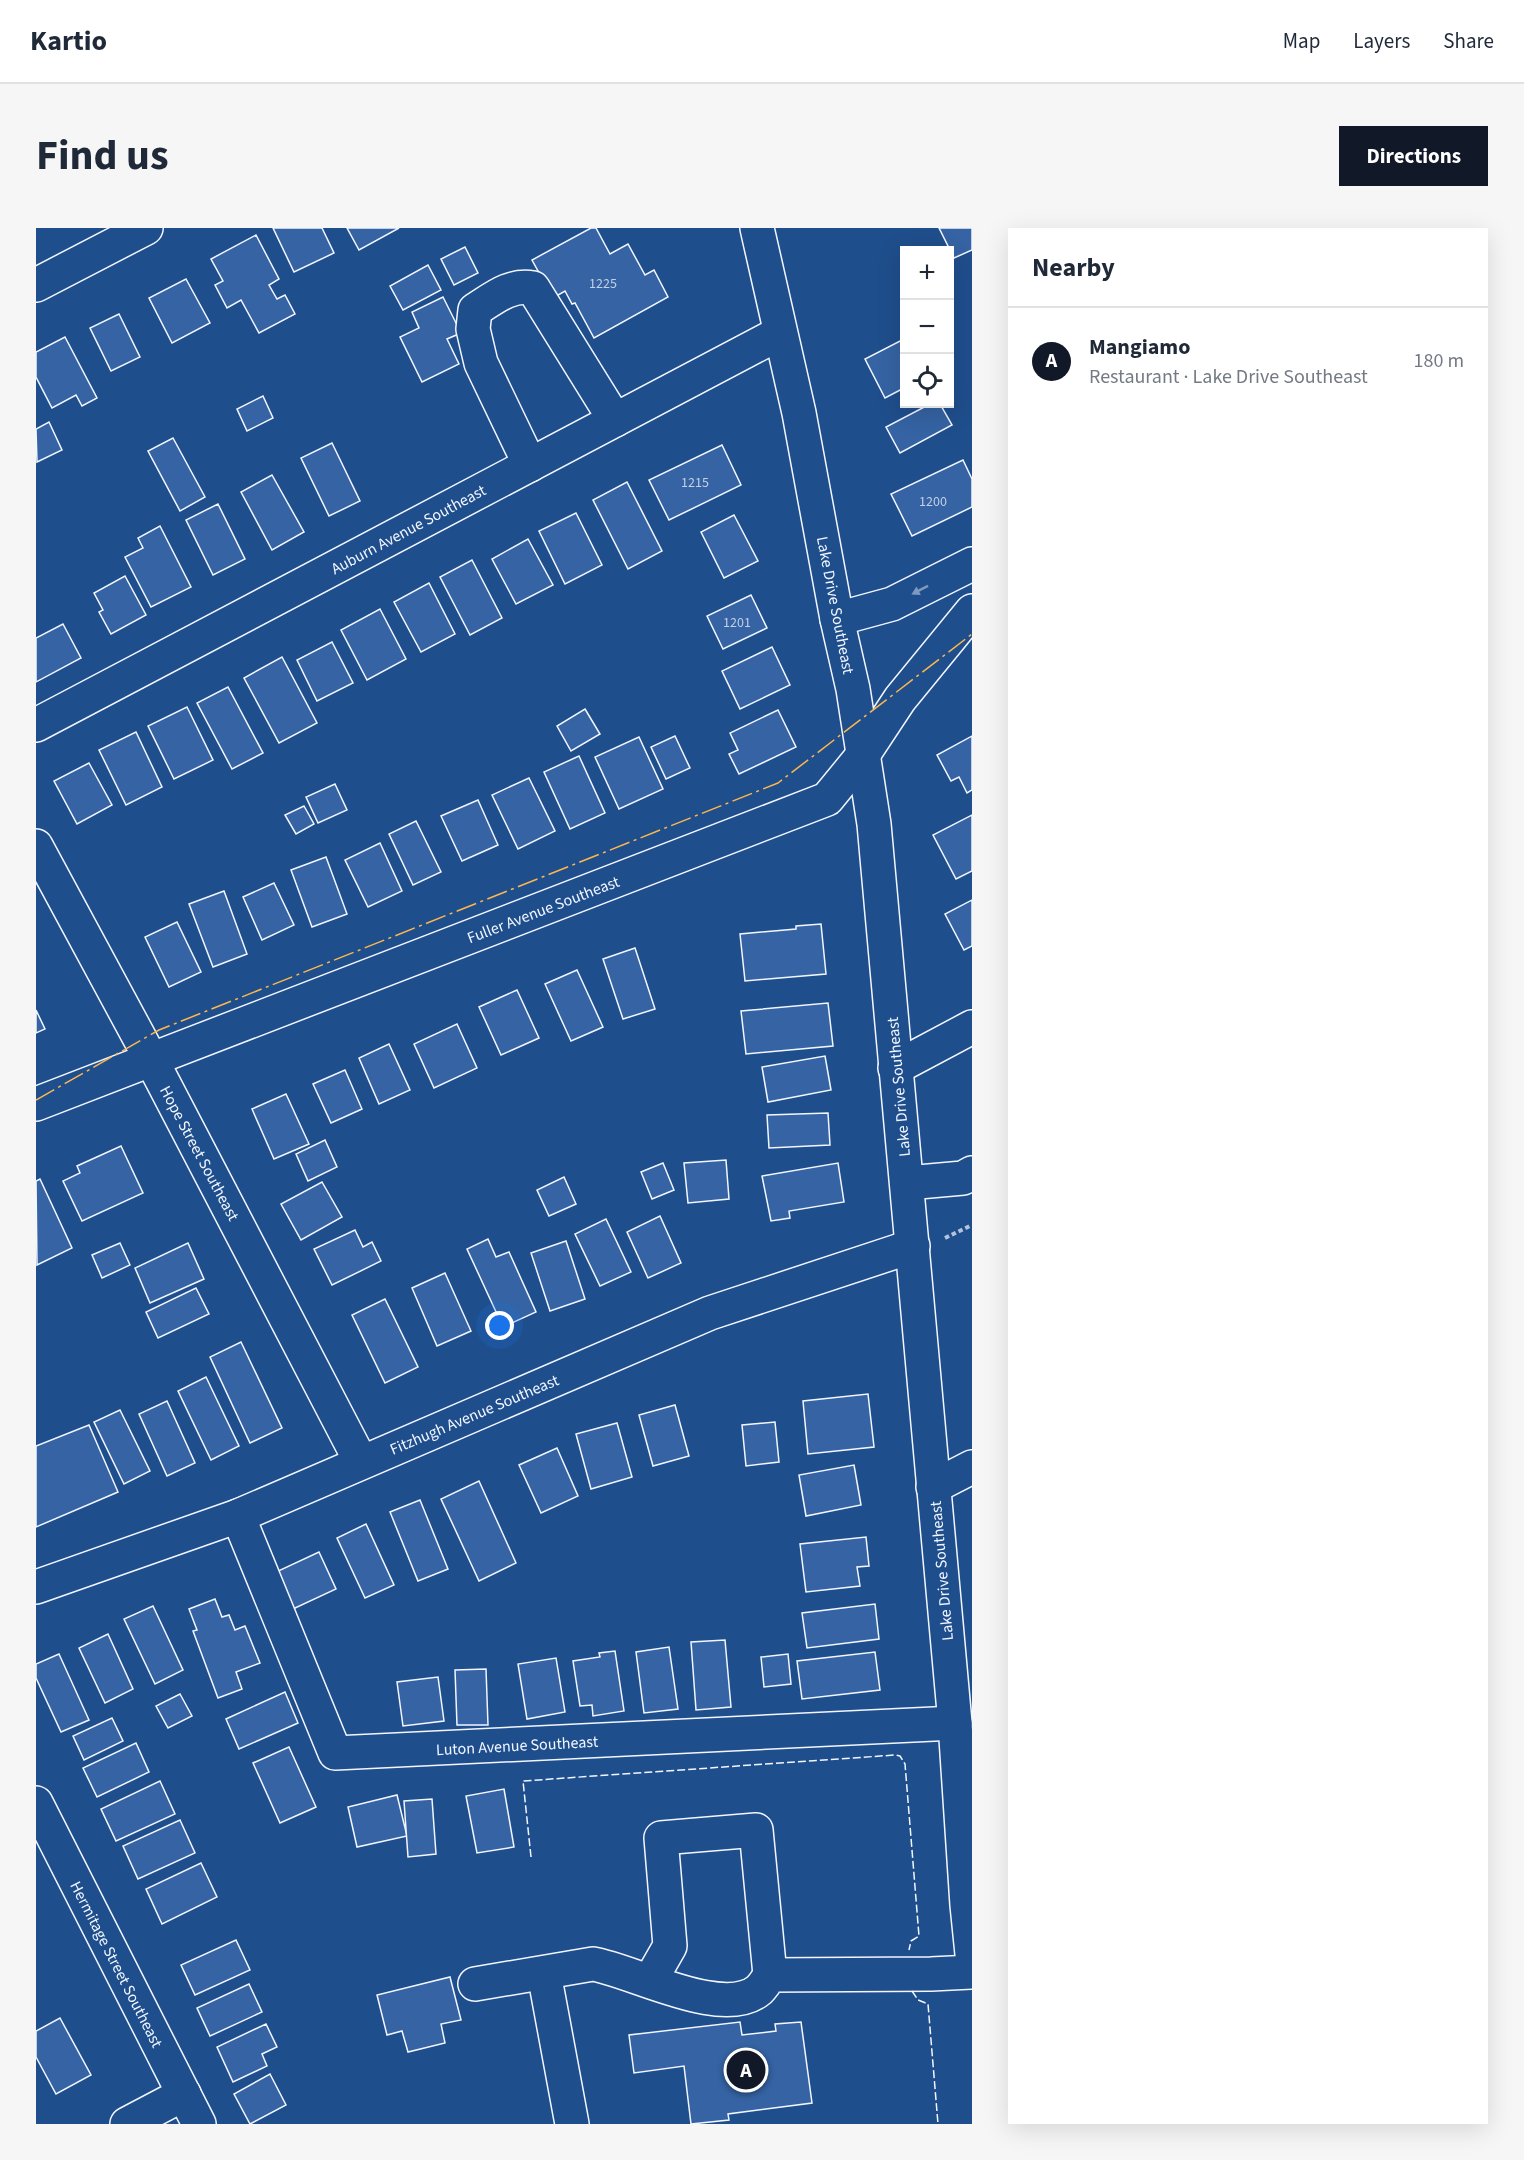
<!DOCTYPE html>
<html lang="en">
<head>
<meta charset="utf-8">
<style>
	:root { --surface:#fff; --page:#f6f6f7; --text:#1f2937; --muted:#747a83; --line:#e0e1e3; --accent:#111827 }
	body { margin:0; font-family:"Source Sans 3",sans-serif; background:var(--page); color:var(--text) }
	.controls { position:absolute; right:18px; top:18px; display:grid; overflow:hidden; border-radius:0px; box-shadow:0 6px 24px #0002 }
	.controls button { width:54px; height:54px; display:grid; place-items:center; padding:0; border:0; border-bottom:2px solid var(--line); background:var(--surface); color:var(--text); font:30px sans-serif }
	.you { position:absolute; left:464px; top:1098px; width:21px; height:21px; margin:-15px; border:4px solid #fff; border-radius:50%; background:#1a73e8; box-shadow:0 0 0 9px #1a73e833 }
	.badge { display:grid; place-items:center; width:39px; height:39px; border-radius:50%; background:var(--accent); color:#fff; font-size:20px; font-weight:700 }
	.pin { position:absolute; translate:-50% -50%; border:3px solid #fff; box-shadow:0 2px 6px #0006 }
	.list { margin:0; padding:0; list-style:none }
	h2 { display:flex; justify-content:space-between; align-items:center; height:78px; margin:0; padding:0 24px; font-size:26px }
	h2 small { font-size:20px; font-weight:400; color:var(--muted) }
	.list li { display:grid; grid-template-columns:39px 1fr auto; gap:18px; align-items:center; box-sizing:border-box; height:108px; padding:0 24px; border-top:2px solid var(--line) }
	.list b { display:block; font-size:22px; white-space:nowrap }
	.list p { margin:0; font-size:20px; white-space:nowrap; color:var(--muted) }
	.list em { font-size:20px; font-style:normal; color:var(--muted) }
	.icon { flex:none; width:33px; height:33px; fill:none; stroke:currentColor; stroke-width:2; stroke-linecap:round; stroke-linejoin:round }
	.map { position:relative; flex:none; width:936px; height:1896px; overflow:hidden; border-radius:0px }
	header { display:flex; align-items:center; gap:36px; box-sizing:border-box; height:84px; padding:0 30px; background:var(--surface); border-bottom:2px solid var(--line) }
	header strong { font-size:28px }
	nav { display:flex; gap:33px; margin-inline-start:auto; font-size:21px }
	.intro { display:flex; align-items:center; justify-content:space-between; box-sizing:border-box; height:144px; padding:0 36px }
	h1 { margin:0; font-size:42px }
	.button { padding:15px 27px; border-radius:0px; background:var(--accent); color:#fff; font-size:21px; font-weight:700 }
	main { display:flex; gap:36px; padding:0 36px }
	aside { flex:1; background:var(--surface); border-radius:0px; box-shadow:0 6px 24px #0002 }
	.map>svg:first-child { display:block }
	.building { fill:#3563a3; stroke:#f2f6ff; stroke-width:1.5 }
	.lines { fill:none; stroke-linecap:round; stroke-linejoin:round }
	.minor-casing { stroke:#f2f6ff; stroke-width:36 }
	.major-casing { stroke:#f2f6ff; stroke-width:36 }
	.path { stroke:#b3c4dc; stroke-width:4; stroke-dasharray:4.5 3; stroke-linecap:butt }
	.minor { stroke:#1f4e8c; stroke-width:33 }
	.major { stroke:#1f4e8c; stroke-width:33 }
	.fence { stroke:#f2f6ff; stroke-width:1.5; stroke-dasharray:8 3; stroke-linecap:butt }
	.power { stroke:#ffb74d; stroke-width:1.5; stroke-dasharray:21 4.5 3 4.5; stroke-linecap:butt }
	.oneway { fill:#7e9ac0 }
	.labels { text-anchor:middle; stroke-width:4.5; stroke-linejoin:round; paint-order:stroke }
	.number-label { font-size:14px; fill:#c3d1e8 }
	.street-label { font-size:16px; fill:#f2f6ff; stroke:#1f4e8c }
</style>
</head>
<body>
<header>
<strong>Kartio</strong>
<nav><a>Map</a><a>Layers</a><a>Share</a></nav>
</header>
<div class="intro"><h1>Find us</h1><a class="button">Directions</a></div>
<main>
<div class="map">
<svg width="936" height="1896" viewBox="0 0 936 1896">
	<rect width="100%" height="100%" fill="#1f4e8c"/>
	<!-- building -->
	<g class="building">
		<polygon points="237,0 286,0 298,25 258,44"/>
		<polygon points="311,0 363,0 323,22"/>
		<polygon points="555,0 560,0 574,26 592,16 609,47 618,42 632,69 558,110 539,75 536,76 529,63 517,70 496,32"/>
		<polygon points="903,0 936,0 936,22 918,30"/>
		<polygon points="220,7 243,51 233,57 241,71 249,67 259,86 223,105 205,72 191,80 179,57 187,53 175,31"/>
		<polygon points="429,19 442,45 418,57 405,31"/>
		<polygon points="392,37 405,62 367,82 354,58"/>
		<polygon points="150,51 174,95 136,115 113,70"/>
		<polygon points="407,69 425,105 411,111 423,136 386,154 364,109 383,100 376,84"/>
		<polygon points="83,86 104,129 75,143 54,100"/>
		<polygon points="29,109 61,170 46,178 40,167 16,180 0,149 0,124"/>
		<polygon points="868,111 868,160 849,170 829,131"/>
		<polygon points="227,168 237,190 211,203 201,181"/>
		<polygon points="894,176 904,176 916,197 864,225 850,199"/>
		<polygon points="13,194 26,222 1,234 0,201"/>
		<polygon points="137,210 169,269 144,283 112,223"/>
		<polygon points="296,215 324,273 293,288 265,230"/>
		<polygon points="686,217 705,257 633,292 613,252"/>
		<polygon points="927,232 936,251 936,279 876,308 855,266"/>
		<polygon points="236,247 268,304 236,322 205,264"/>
		<polygon points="591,254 626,323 592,341 557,272"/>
		<polygon points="182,276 209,331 177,347 150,292"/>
		<polygon points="540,285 566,337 529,356 503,303"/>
		<polygon points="698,287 722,333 688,350 665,304"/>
		<polygon points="124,298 155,359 115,379 89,329 107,320 102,310"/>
		<polygon points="492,311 517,357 480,376 456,331"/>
		<polygon points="436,332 466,390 434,407 404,349"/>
		<polygon points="89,348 110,387 75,406 63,384 67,382 58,365"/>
		<polygon points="393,355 419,406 385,424 358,374"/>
		<polygon points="715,367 731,400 687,421 671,388"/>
		<polygon points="344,381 370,431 331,452 305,402"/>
		<polygon points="27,396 45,430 0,454 0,410"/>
		<polygon points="296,414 317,455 281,473 261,432"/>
		<polygon points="736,419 754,457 704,481 686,443"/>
		<polygon points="246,429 281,495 243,515 208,450"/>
		<polygon points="192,459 227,525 196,541 161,475"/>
		<polygon points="151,479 177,532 138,551 112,498"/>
		<polygon points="549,481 564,506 535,523 521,498"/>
		<polygon points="742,482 760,519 703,546 693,526 702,522 694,505"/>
		<polygon points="100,504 126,559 90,577 63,522"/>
		<polygon points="639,508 654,540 630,551 615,519"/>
		<polygon points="936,508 936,562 931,565 923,549 915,553 901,527"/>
		<polygon points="603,509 627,561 583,581 559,529"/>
		<polygon points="543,528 569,585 534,601 508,544"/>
		<polygon points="53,535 76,577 41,596 18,553"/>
		<polygon points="493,550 519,603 482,621 456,567"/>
		<polygon points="299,556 311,582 282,595 270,569"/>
		<polygon points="442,572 462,617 426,633 405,588"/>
		<polygon points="268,578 278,596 260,606 249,587"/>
		<polygon points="936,587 936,643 920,651 897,607"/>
		<polygon points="380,593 405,644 377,657 353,606"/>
		<polygon points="344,615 366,663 332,679 309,632"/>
		<polygon points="290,629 311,686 276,699 255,642"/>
		<polygon points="238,655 258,697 226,712 207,669"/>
		<polygon points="188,663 211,726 177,739 153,676"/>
		<polygon points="936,672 936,718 928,722 909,686"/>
		<polygon points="141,694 165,744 133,759 109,709"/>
		<polygon points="785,696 790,746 709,753 704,706 760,701 760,698"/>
		<polygon points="599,720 619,781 587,791 567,731"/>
		<polygon points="541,742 567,799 535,813 509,756"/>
		<polygon points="481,762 503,810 465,827 443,779"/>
		<polygon points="792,775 797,818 710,826 705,783"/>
		<polygon points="0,782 9,801 0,805"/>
		<polygon points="421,796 441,840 398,860 378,816"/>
		<polygon points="353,816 374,862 343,876 323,830"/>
		<polygon points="789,828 795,862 732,874 726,839"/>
		<polygon points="309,842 326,881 295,895 277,856"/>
		<polygon points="250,866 273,916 238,931 216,881"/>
		<polygon points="792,885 794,917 733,920 731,887"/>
		<polygon points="289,912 301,939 272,953 260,926"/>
		<polygon points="85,918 107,965 46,993 27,953 44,945 41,938"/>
		<polygon points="690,932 693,971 652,975 648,935"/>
		<polygon points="627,935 638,962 616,971 605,944"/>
		<polygon points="802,935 808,974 753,983 754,990 735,993 726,948"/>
		<polygon points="528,949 540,976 513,988 501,962"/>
		<polygon points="4,951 36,1020 1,1037 0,953"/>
		<polygon points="286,954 306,989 265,1012 245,976"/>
		<polygon points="624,988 645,1035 612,1050 591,1004"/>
		<polygon points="570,991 595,1044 564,1058 539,1006"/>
		<polygon points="319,1002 327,1019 336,1014 345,1033 296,1057 278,1021"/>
		<polygon points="452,1011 460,1029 473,1024 500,1084 467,1099 431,1021"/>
		<polygon points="530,1013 549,1071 514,1083 495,1025"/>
		<polygon points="84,1015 94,1037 66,1050 56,1027"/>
		<polygon points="152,1015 168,1051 114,1075 99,1040"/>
		<polygon points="409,1045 435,1103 401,1118 376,1060"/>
		<polygon points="160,1060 173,1086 122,1110 110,1084"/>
		<polygon points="349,1071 382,1139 349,1155 316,1087"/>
		<polygon points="205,1114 246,1200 214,1215 174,1129"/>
		<polygon points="170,1149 203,1218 175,1232 142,1163"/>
		<polygon points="832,1166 838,1219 772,1226 767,1173"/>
		<polygon points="131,1173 159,1235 131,1248 103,1186"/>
		<polygon points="639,1177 653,1228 617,1238 603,1187"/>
		<polygon points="84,1182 114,1243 88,1256 58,1194"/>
		<polygon points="739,1194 743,1234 710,1238 706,1197"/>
		<polygon points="581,1195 596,1249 555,1261 540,1206"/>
		<polygon points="53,1197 82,1264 0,1299 0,1218"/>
		<polygon points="521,1220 542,1268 505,1285 483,1237"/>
		<polygon points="818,1237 825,1277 770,1288 763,1247"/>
		<polygon points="443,1253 480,1335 443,1353 405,1271"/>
		<polygon points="384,1272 412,1341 382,1353 354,1284"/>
		<polygon points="330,1296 358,1357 329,1370 301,1310"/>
		<polygon points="830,1309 833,1338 821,1339 824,1358 770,1364 764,1316"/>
		<polygon points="283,1324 300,1361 257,1381 240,1344"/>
		<polygon points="179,1371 186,1389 193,1387 199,1402 209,1398 224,1435 200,1444 206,1461 182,1470 157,1403 161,1402 153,1381"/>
		<polygon points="839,1376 843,1411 771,1420 766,1385"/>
		<polygon points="117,1378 147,1442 119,1456 88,1391"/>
		<polygon points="72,1406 97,1461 69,1475 43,1420"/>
		<polygon points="689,1412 695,1479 660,1482 655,1414"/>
		<polygon points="633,1419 642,1481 608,1485 600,1424"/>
		<polygon points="579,1423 588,1483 557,1488 556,1477 544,1478 537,1433 564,1429 563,1425"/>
		<polygon points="839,1424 844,1462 766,1471 761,1433"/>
		<polygon points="23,1426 53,1492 25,1504 0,1450 0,1436"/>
		<polygon points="752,1426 755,1456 728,1459 725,1429"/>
		<polygon points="520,1430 529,1484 491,1491 482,1436"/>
		<polygon points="450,1441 452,1497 421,1497 419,1442"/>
		<polygon points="402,1449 408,1493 367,1498 361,1454"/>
		<polygon points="249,1464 262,1495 203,1521 190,1491"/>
		<polygon points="144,1466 156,1488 132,1500 120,1478"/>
		<polygon points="76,1490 87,1513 48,1532 37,1508"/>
		<polygon points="100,1515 113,1544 61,1569 47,1540"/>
		<polygon points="253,1519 280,1579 244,1595 217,1535"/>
		<polygon points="124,1553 139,1586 80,1613 65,1581"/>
		<polygon points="468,1561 478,1619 441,1625 430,1568"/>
		<polygon points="361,1567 371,1608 321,1619 312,1579"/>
		<polygon points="396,1571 400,1626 372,1629 368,1573"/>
		<polygon points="144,1592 159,1625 102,1651 87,1618"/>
		<polygon points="165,1635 181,1669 126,1696 110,1661"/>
		<polygon points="200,1712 214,1742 159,1767 145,1737"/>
		<polygon points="414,1749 425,1792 405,1796 409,1815 372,1824 366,1803 351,1807 341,1767"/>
		<polygon points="213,1756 226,1784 174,1808 161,1780"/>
		<polygon points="24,1790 55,1847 20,1866 0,1829 0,1803"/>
		<polygon points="704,1794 706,1807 740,1803 739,1796 765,1794 776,1875 692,1886 693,1892 655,1896 648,1838 598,1845 593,1807"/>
		<polygon points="230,1796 241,1819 226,1826 231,1838 197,1854 181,1819"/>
		<polygon points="234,1846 250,1877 214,1896 198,1866"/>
	</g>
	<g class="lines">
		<!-- minor casing -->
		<g class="minor-casing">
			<g id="minor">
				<polyline points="0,57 110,0"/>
				<path d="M494 237 445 135 437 101 439 82C458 70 474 56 497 60L579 192"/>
				<polyline points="801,391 856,376 936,336"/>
				<polyline points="0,497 744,105"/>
				<polyline points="0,618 116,833 325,1234"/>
				<polyline points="859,840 936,799"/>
				<polyline points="871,955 927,950 936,945"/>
				<polyline points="897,1259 936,1239"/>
				<polyline points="202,1288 299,1525 919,1495"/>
				<polyline points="0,1359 202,1288 674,1085 877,1018"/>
				<polyline points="0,1575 163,1896"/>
				<polyline points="508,1745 536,1896"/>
				<polyline points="614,1753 634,1718 625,1610 720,1602 734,1747"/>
				<path d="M439 1756 557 1736C598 1743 687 1792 723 1762 728 1757 731 1752 734 1747L895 1746 936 1744"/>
				<polyline points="91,1896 148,1866"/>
			</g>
		</g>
		<!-- major casing -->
		<g class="major-casing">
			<g id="major">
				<polyline points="721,0 763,185 801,391 817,461 838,596 919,1495 931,1677 936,1726"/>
				<polyline points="0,876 791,571 827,527 864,471 936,383"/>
			</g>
		</g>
		<!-- path -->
		<polyline class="path" points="909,1010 936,997"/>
		<!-- minor -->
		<use href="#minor" class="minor"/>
		<!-- major -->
		<use href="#major" class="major"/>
		<!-- fence -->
		<g class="fence">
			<polyline points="495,1629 487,1553 859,1527 864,1528 869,1536 883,1708 875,1713 873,1722"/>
			<polyline points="876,1763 882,1772 892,1776 902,1896"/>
		</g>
		<!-- power -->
		<polyline class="power" points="0,872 123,802 742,555 936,406"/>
	</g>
	<!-- one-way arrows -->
	<defs><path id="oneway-solid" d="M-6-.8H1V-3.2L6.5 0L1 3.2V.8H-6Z" transform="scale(1.5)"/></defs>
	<use class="oneway" href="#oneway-solid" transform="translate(884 362) rotate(153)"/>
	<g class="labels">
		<!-- number labels -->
		<g class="number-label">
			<text x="567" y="60">1225</text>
			<text x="659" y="259">1215</text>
			<text x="897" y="278">1200</text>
			<text x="701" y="399">1201</text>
		</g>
		<!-- street labels -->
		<g class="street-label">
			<text transform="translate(372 301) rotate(-28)" y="6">Auburn Avenue Southeast</text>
			<text transform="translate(800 377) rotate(79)" y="6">Lake Drive Southeast</text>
			<text transform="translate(507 681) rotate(-21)" y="6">Fuller Avenue Southeast</text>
			<text transform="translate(862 859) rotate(-95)" y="6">Lake Drive Southeast</text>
			<text transform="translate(164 925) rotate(62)" y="6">Hope Street Southeast</text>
			<text transform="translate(438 1186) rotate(-23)" y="6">Fitzhugh Avenue Southeast</text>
			<text transform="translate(905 1343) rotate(-95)" y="6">Lake Drive Southeast</text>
			<text transform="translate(481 1517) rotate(-3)" y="6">Luton Avenue Southeast</text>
			<text transform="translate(81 1736) rotate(63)" y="6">Hermitage Street Southeast</text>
		</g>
	</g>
</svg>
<div class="controls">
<button>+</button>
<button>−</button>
<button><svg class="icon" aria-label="locate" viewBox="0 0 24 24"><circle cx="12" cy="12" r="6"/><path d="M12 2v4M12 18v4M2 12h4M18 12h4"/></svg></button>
</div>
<div class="you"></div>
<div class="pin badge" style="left:710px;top:1842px">A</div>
</div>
<aside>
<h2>Nearby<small></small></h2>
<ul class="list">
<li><span class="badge">A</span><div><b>Mangiamo</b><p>Restaurant · Lake Drive Southeast</p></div><em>180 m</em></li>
</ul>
</aside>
</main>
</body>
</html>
